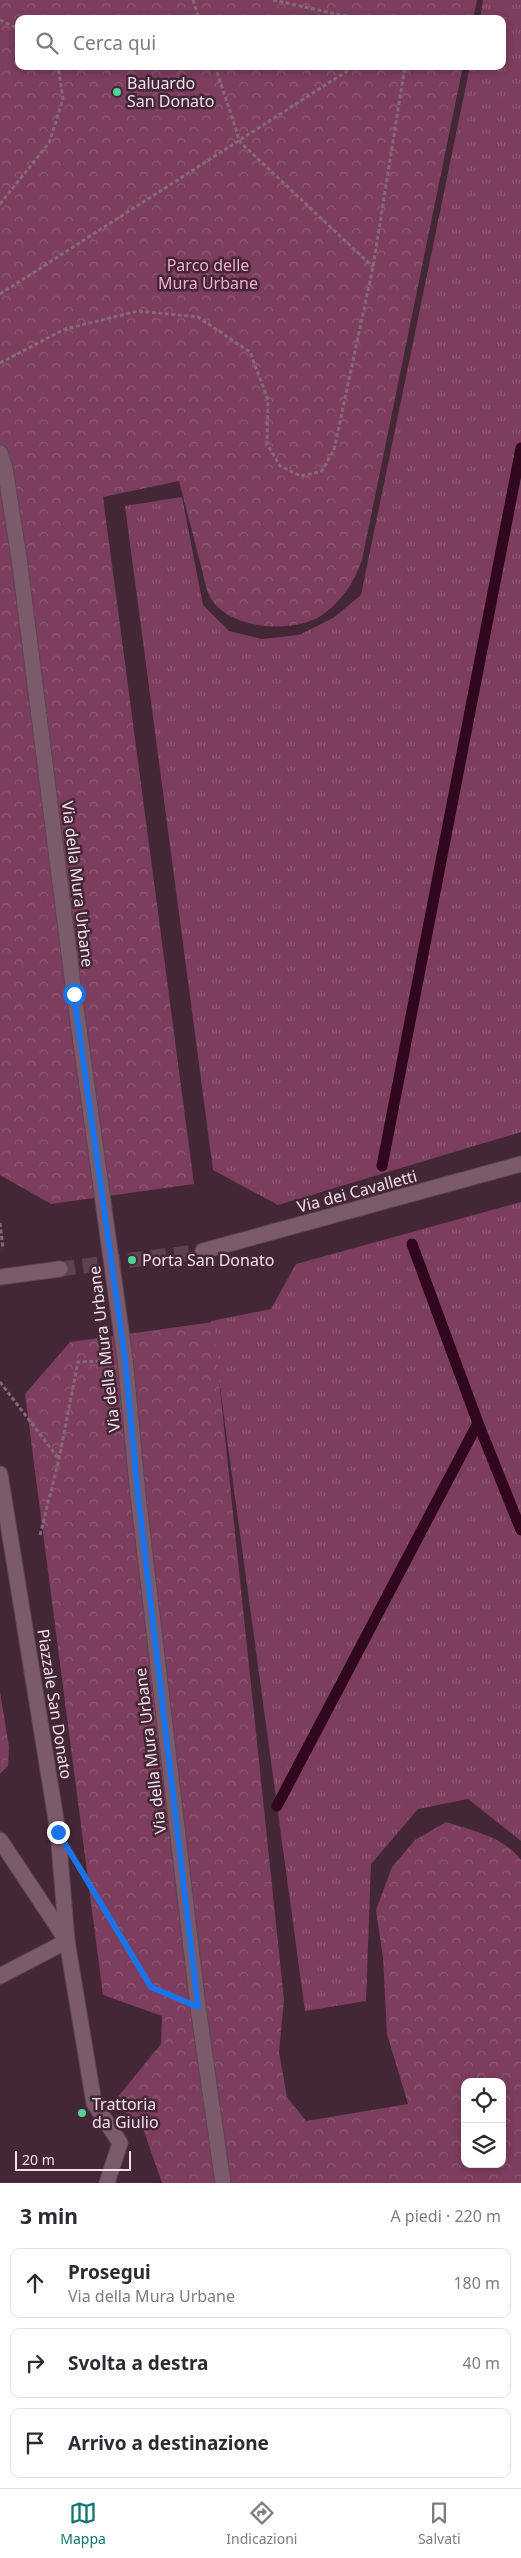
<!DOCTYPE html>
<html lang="it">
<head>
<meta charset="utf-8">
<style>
	:root { --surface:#fff; --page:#f7f7f7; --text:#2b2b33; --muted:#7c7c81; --line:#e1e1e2; --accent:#0f766e }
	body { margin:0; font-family:"Noto Sans",sans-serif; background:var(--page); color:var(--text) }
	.controls { position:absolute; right:15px; bottom:15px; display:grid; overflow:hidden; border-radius:10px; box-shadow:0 2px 8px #0003 }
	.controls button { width:45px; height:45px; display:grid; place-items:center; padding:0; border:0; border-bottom:1px solid var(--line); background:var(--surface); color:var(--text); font:25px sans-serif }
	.scale { position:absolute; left:15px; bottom:12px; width:116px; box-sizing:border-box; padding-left:5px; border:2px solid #f3e0e8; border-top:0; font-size:14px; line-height:18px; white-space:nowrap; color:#f3e0e8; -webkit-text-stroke:4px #432735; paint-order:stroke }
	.stop { position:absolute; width:15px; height:15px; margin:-11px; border:4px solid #1a73e8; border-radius:50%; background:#fff }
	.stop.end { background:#1a73e8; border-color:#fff; box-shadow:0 1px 5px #0008 }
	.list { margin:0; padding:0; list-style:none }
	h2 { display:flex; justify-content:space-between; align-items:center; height:65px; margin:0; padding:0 20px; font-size:21px }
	h2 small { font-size:16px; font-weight:400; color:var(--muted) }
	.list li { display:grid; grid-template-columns:32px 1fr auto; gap:15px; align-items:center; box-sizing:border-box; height:70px; margin:0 10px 10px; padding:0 10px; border:1px solid var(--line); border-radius:10px }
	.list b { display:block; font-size:19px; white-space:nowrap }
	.list p { margin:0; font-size:16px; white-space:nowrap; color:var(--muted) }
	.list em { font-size:16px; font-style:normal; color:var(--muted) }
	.icon { flex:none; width:28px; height:28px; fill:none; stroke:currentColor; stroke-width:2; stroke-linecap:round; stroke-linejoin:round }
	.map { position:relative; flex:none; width:521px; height:2183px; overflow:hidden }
	.search { position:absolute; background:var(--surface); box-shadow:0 2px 8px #0003; left:15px; right:15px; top:15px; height:55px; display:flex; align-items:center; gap:12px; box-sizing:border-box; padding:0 18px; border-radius:10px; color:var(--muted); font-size:19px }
	.sheet { height:305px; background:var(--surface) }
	nav { display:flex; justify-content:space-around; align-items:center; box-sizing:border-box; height:70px; border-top:1px solid var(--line); background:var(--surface); font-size:14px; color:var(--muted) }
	nav a { display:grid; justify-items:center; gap:2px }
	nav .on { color:var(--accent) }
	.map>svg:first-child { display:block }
	.grass { fill:url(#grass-tufts) }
	.park { fill:url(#park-crowns); fill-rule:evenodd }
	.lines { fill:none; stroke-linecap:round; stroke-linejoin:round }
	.stream { stroke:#31061f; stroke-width:11 }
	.street-tunnel { stroke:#5d4350; stroke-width:15; stroke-dasharray:15 8; stroke-linecap:butt }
	.street-casing { stroke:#5d4551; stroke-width:17 }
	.path { stroke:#836a76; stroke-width:3; stroke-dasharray:4 2.5; stroke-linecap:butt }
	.street { stroke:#7b5b6a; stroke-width:15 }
	.route { stroke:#1a73e8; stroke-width:6 }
	.poi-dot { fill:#53d396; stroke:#432735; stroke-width:2 }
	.labels { text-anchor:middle; stroke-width:5; stroke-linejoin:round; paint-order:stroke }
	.poi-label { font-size:16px; fill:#f3e0e8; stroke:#432735; text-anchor:start }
	.park-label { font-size:16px; fill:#f3acce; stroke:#432735 }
	.street-label { font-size:16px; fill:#f3e0e8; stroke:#432735 }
</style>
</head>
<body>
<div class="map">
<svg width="521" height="2183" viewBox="0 0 521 2183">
	<defs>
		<pattern id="grass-tufts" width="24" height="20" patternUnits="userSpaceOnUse" patternTransform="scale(1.25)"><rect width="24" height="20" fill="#7c3d5e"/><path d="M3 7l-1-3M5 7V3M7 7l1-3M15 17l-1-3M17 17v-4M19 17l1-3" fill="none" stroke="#8f5975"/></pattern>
		<pattern id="park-crowns" width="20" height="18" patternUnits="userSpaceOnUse" patternTransform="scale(1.25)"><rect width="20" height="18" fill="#7c3d5e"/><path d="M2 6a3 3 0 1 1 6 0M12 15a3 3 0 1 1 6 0" fill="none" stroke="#8f5975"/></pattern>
	</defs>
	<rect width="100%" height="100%" fill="#432735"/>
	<!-- grass -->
	<g class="grass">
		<polygon points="483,0 521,0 521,1132 278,1205 213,1170 125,506 182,497 203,605 229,631 262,639 299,635 333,618 361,595 470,66 502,66 502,19 480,19"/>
		<polygon points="521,1202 521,1841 468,1799 418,1809 371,1864 366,2001 305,2011 211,1321 271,1309 296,1264"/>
	</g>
	<!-- park -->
	<g class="park">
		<path d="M0 0H477L473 19H19V66H463L362 560C354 583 340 604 319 617 290 634 225 629 209 595 205 586 203 573 200 562 193 535 186 508 179 481L103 497 194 1184 51 1204 0 1175Z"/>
		<path d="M213 1322 284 2000 279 2052 287 2097 306 2121 408 2104 387 2034 383 1958 376 1910 392 1867 415 1840 446 1822C472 1830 504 1837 521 1860V2183H162L141 2123 112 2104 161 2044 162 2016 103 1995 25 1394 70 1342ZM465 2082H502V2164H465Z"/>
		<polygon points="0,1692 9,1747 8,1766 0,1774"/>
	</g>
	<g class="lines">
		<!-- stream -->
		<g class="stream">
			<polyline points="382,1166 521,448"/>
			<polyline points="412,1244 478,1423 521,1530"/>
			<polyline points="277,1806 478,1423"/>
		</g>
		<!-- street-tunnel -->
		<polyline class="street-tunnel" points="60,1269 203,1251"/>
		<!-- street casing -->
		<g class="street-casing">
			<g id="street">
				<polyline points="0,453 5,468 19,558 74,993 125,1359 138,1495 198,2007 223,2183"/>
				<polyline points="203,1251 521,1164"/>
				<polyline points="0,1277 60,1269"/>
				<polyline points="0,1474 58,1832 67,1941 94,2103 120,2143 107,2183"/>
				<polyline points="0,1840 67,1941 0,1976"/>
			</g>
		</g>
		<!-- path -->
		<g class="path">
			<polyline points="193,0 199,19"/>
			<polyline points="273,0 359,19"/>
			<polyline points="0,20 19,29"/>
			<polyline points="215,66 240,142 373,267"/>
			<polyline points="0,204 49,143 63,99 58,66"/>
			<polyline points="0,294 355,66"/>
			<polyline points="0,363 65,329 138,311 198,317 250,352 268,400 267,444 280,466 301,476 322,471 334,450 373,267 405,66"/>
			<polyline points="0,1223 3,1249"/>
			<polyline points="0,1382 59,1459"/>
			<polyline points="40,1535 59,1459 78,1362 97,1361"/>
			<polyline points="92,1888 151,1987 168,1994"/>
		</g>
		<!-- street -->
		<use href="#street" class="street"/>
	</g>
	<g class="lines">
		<!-- route -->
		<polyline class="route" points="58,1832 151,1987 198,2007 138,1495 125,1359 74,994"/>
	</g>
	<!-- markers -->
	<g class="poi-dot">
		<circle cx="117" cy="92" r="5"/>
		<circle cx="132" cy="1260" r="5"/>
		<circle cx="82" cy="2113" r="5"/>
	</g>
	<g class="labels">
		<!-- poi labels -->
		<g class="poi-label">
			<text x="127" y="89">Baluardo<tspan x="127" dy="18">San Donato</tspan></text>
			<text x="142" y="1266">Porta San Donato</text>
			<text x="92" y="2110">Trattoria<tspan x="92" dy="18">da Giulio</tspan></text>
		</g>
		<!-- park labels -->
		<g class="park-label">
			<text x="208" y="271">Parco delle<tspan x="208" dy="18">Mura Urbane</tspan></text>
		</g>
		<!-- street labels -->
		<g class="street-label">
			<text transform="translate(78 884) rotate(83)" y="6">Via della Mura Urbane</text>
			<text transform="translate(357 1191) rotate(-15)" y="6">Via dei Cavalletti</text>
			<text transform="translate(104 1349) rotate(-97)" y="6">Via della Mura Urbane</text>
			<text transform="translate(55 1704) rotate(81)" y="6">Piazzale San Donato</text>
			<text transform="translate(150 1751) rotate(-97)" y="6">Via della Mura Urbane</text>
		</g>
	</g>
</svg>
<div class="controls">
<button><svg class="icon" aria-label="locate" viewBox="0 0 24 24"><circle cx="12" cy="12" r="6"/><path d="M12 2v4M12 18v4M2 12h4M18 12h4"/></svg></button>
<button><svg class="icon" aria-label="layers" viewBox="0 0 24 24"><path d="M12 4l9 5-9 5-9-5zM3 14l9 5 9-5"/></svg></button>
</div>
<div class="scale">20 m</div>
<div class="stop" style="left:74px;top:994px"></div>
<div class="stop end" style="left:58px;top:1832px"></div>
<div class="search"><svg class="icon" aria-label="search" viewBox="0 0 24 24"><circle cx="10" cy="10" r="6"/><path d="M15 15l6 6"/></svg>Cerca qui</div>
</div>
<section class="sheet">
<h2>3 min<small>A piedi · 220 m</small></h2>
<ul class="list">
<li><svg class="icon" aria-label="ahead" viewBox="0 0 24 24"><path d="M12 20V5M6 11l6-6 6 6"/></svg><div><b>Prosegui</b><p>Via della Mura Urbane</p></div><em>180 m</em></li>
<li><svg class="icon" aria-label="right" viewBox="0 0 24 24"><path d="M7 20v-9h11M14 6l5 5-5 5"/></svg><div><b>Svolta a destra</b></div><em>40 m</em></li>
<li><svg class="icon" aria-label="arrive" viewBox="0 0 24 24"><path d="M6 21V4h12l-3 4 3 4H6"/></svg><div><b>Arrivo a destinazione</b></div></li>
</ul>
</section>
<nav>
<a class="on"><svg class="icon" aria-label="map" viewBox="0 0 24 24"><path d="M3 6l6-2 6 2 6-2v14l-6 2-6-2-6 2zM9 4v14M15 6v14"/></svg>Mappa</a>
<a><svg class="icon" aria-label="directions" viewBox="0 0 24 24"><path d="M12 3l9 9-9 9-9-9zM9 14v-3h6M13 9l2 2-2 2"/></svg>Indicazioni</a>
<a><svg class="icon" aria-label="saved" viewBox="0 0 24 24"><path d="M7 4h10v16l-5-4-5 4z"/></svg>Salvati</a>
</nav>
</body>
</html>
